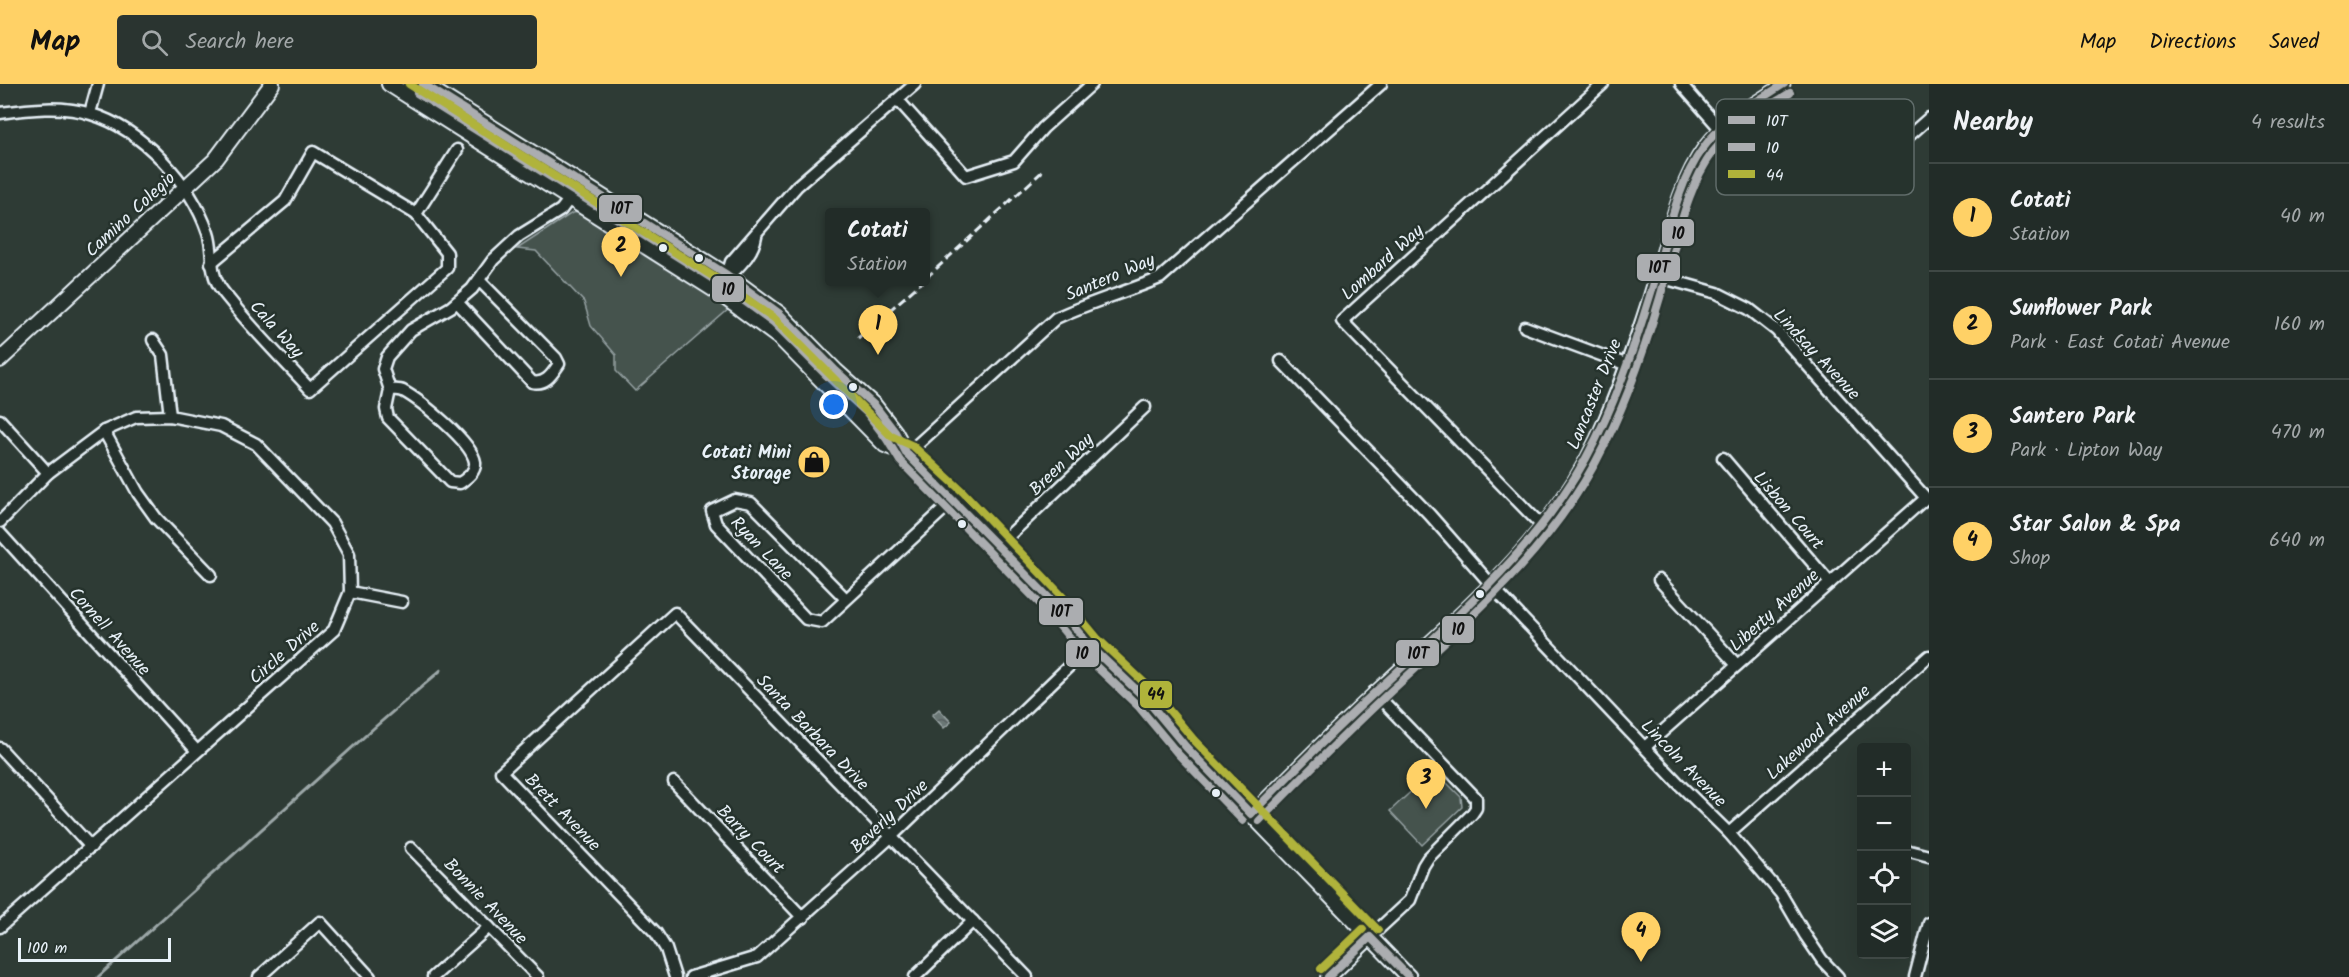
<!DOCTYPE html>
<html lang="en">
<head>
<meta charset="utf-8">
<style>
	:root { --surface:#222c28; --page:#2a3430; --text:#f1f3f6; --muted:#a2a7a8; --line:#3f4845; --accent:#ffd166 }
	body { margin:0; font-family:Kalam,sans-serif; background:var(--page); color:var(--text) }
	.controls { position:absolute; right:18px; bottom:18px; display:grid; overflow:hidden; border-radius:6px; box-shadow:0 6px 24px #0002 }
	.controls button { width:54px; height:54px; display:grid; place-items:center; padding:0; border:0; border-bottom:2px solid var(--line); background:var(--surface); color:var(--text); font:30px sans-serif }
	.scale { position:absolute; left:18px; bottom:15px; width:153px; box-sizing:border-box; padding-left:6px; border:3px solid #e8f1f8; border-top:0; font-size:16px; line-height:21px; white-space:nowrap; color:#e8f1f8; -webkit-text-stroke:4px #26332d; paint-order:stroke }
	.you { position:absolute; left:834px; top:321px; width:21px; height:21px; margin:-15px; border:4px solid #fff; border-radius:50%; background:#1a73e8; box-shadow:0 0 0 9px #1a73e833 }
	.badge { display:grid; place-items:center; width:39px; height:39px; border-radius:50%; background:var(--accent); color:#111; font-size:20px; font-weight:700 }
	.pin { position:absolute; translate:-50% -50px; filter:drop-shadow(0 2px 3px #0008) }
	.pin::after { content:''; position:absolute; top:32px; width:21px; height:18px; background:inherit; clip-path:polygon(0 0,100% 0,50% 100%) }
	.popup { position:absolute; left:825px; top:124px; width:105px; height:78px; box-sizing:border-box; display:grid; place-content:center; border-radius:6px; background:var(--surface); filter:drop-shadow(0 2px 4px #0005); font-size:20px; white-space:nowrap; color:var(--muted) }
	.popup b { font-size:22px; color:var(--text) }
	.popup::after { content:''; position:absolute; left:50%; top:100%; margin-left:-12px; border:12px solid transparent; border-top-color:var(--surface) }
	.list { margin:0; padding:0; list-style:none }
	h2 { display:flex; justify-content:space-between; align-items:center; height:78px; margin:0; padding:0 24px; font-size:26px }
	h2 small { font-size:20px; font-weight:400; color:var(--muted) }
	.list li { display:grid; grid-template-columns:39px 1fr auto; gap:18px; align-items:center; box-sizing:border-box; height:108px; padding:0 24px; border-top:2px solid var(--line) }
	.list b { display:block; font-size:22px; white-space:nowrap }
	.list p { margin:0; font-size:20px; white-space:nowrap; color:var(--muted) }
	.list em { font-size:20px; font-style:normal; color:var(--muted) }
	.icon { flex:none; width:33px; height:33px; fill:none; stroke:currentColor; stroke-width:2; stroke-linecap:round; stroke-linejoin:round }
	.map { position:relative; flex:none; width:1929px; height:893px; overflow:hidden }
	header { display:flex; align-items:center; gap:36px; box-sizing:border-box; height:84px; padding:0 30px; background:var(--accent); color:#111 }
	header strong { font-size:28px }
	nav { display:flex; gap:33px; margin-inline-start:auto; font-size:21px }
	.search { width:420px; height:54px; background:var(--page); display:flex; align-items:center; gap:15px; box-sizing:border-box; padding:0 21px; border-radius:6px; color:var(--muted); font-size:22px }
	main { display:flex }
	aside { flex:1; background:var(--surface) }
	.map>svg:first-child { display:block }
	.park { fill:#45524e; stroke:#96a2a3; stroke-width:1.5 }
	.water { fill:url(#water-waves); stroke:#9da8a9; stroke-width:1.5 }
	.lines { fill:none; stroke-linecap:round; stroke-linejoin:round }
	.stream { stroke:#9da8a9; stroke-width:3 }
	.street-casing { stroke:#e8f1f8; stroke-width:15 }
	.secondary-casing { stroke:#e8f1f8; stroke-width:18 }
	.street { stroke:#26332d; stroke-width:10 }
	.secondary { stroke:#26332d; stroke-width:14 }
	.rail { stroke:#e8f1f8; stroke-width:3; stroke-dasharray:9 4.5; stroke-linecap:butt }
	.bus-1-casing { stroke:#26332d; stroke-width:12 }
	.bus-2-casing { stroke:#26332d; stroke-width:12 }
	.bus-3-casing { stroke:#26332d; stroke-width:12 }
	.bus-1 { stroke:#abadb0; stroke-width:8 }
	.bus-2 { stroke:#abadb0; stroke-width:8 }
	.bus-3 { stroke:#b0b33a; stroke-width:8 }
	.bus-dot { fill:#e8f1f8; stroke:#26332d; stroke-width:2 }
	.labels { text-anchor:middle; stroke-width:5; stroke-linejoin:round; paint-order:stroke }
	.street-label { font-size:18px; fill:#e8f1f8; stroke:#26332d }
	.poi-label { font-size:18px; font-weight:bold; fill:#e8f1f8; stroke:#26332d; text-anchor:end }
	.key { fill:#26332d; stroke:#606c6a; stroke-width:1.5 }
	.key-label { font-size:16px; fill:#e8f1f8 }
	.line-badge { stroke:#26332d; stroke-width:2 }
	.pale-badge-label { font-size:16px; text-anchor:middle; font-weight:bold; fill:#111 }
</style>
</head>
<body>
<header>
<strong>Map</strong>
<div class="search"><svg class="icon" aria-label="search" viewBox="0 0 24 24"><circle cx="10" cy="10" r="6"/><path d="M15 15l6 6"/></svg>Search here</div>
<nav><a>Map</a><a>Directions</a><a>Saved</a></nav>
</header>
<main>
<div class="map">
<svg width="1929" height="893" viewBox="0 0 1929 893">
	<defs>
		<pattern id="water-waves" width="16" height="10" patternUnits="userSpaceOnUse" patternTransform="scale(1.5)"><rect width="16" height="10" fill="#6b7775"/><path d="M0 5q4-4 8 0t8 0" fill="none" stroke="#586060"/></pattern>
	</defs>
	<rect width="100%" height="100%" fill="#2e3b35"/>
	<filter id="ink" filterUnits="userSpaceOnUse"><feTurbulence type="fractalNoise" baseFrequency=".0167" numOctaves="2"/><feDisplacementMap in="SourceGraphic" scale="12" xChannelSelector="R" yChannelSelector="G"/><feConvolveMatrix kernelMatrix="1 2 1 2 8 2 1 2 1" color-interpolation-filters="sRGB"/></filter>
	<g filter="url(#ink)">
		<!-- park -->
		<g class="park">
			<polygon points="581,128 730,224 635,307 616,287 616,271 591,242 584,218 536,167 517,165 572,129"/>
			<polygon points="1434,686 1461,713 1462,723 1422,761 1390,727"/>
		</g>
		<!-- water -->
		<polygon class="water" points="939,625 951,638 944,644 932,631"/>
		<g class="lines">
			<!-- stream -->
			<polyline class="stream" points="98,893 375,643 441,586"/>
			<!-- street casing -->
			<g class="street-casing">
				<g id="street">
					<polyline points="1681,0 1737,64 1759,79 1826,101 1838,102 1850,99 1866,90 1929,34"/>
					<polyline points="898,16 966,92 1014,77 1043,44 1092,0"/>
					<path d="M0 29C29 25 62 21 91 30 142 45 191 99 208 149 214 166 209 186 219 202 224 210 231 217 236 224 259 252 285 278 310 305L447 184V169L416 130 457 66"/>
					<polyline points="90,29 98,0"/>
					<polyline points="211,179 285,117 313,68 416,130"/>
					<polyline points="727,191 731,178 797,102 915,0"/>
					<path d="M716 207C730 188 752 176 756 152"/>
					<path d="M457 218 532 298C546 301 552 290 559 280L556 274 479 196"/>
					<polyline points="1525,243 1625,280"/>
					<polyline points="153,256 163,271 170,332"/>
					<polyline points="1281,277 1430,431 1502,513 1681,702 1729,749 1781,810 1805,851 1822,876 1838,893"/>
					<path d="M390 306C394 306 399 305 403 307 421 317 472 358 475 378 476 388 467 394 460 399L450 398 388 334 386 325 390 306 383 285 387 273 411 246 451 223 472 205 493 176 519 152 561 126 582 98"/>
					<polyline points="0,336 48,389"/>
					<polyline points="104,347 138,409 156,434 211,491"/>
					<path d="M907 370 1056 234C1090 218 1126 208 1160 194L1381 0"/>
					<polyline points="1723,374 1830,499"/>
					<polyline points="0,438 48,389 104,347 136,333 170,332 221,342 256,360 332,439 349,470 350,508 334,546 0,843"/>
					<polyline points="1542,442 1342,237 1603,0"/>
					<polyline points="0,449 196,666"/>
					<polyline points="999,461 1145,323"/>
					<polyline points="1659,496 1737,581"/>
					<polyline points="350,508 402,518"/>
					<polyline points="846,515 751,419 735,416 712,427 716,440 806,535 822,538 955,415"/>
					<polyline points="1645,663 1926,414 1776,246 1749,225 1717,209 1656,192"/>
					<polyline points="0,664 91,763"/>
					<polyline points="674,698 803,834"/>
					<path d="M1251 730C1291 689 1332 648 1374 609 1455 533 1548 459 1596 355 1620 302 1640 244 1657 188 1669 147 1678 99 1704 63 1725 35 1756 18 1784 0"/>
					<polyline points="1729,749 1929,572"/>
					<polyline points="411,764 538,893"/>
					<polyline points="1906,766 1929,772"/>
					<polyline points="1370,853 1410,816 1423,782 1428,774 1472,730 1476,724 1476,714 1374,608"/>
					<polyline points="259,893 320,838 370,893"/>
					<polyline points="433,893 489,843"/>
					<polyline points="675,893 666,865 656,849 501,688 675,529 1027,893"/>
					<polyline points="691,893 757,873 891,753 1090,562"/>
					<polyline points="915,893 973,837"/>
					<polyline points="1915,893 1929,839"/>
				</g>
			</g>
			<!-- secondary casing -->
			<g class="secondary-casing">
				<g id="secondary">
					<polyline points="389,0 716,207 781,255 885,361 907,370"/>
					<polyline points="423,0 727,191 780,230 836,287 875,322 895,348 907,370 955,415 1055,520 1090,562 1146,615 1186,663 1409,893"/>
					<polyline points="0,276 216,75 272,0"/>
					<polyline points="1328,893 1370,853"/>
				</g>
			</g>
			<!-- street -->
			<use href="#street" class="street"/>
			<!-- secondary -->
			<use href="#secondary" class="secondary"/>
			<!-- rail -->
			<g class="rail">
				<polyline points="926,194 1045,85"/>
				<polyline points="858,254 922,198"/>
			</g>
			<!-- bus-1 casing -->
			<g class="bus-1-casing">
				<g id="bus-1">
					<polyline points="423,0 727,191 780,230 836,287 875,322 895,348 907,370 1055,520 1090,562 1146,615 1186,663 1251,730"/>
					<path d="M1251 730C1294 686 1338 642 1384 600 1464 526 1548 454 1596 355 1622 302 1640 245 1657 189 1669 146 1677 100 1704 63 1724 35 1756 18 1784 0"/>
					<polyline points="1328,893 1370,853 1409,893"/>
				</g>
			</g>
			<!-- bus-2 casing -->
			<g class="bus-2-casing">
				<g id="bus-2">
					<polyline points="417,9 721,200 773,238 829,294 867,329 886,354 900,377 1047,527 1083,570 1138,622 1178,670 1243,737"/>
					<path d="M1259 737C1302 693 1346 649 1391 607 1472 533 1557 460 1605 360 1632 306 1651 247 1667 189 1679 149 1687 103 1713 68 1733 42 1763 26 1790 9"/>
				</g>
			</g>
			<!-- bus-3 casing -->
			<g class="bus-3-casing">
				<g id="bus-3">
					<polyline points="409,0 722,198 774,234 891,352 913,362 963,408 1063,513 1098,555 1153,607 1194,656 1378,846"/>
					<polyline points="1321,885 1363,845"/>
				</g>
			</g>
			<!-- bus-1 -->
			<use href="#bus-1" class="bus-1"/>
			<!-- bus-2 -->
			<use href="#bus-2" class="bus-2"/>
			<!-- bus-3 -->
			<use href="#bus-3" class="bus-3"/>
		</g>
	</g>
	<!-- icons -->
	<defs>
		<g id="shop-disc" transform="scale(1.725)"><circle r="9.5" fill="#ffd166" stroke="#26332d"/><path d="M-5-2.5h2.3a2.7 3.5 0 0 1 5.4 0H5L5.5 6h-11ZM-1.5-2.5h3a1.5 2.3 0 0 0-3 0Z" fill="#111"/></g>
	</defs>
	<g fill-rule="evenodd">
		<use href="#shop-disc" x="814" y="378"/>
	</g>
	<!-- markers -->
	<g class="bus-dot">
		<circle cx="663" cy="164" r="5"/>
		<circle cx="699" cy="174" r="5"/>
		<circle cx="853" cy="303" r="5"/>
		<circle cx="962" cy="440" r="5"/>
		<circle cx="1480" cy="510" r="5"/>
		<circle cx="1216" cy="709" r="5"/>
	</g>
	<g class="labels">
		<!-- street labels -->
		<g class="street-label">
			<text transform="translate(130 130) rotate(-43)" y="6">Camino Colegio</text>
			<text transform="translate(1382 178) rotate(-42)" y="6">Lombard Way</text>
			<text transform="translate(1110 193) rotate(-23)" y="6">Santero Way</text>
			<text transform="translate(277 245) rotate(48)" y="6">Cala Way</text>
			<text transform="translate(1817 270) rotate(47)" y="6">Lindsay Avenue</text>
			<text transform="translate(1594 310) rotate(-68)" y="6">Lancaster Drive</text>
			<text transform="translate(1061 380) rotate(-44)" y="6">Breen Way</text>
			<text transform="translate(1789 426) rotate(49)" y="6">Lisbon Court</text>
			<text transform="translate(762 464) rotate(46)" y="6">Ryan Lane</text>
			<text transform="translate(1774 526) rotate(-42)" y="6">Liberty Avenue</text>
			<text transform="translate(110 547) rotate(48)" y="6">Cornell Avenue</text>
			<text transform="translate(284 568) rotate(-41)" y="6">Circle Drive</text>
			<text transform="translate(813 648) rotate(46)" y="6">Santa Barbara Drive</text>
			<text transform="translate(1818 648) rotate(-42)" y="6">Lakewood Avenue</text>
			<text transform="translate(1684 679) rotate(46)" y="6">Lincoln Avenue</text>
			<text transform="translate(563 728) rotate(46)" y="6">Brett Avenue</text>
			<text transform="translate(889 732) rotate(-43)" y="6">Beverly Drive</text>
			<text transform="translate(751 755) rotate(46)" y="6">Barry Court</text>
			<text transform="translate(486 817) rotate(46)" y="6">Bonnie Avenue</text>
		</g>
		<!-- poi labels -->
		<g class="poi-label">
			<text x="791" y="374">Cotati Mini<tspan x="791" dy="21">Storage</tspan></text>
		</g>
	</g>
	<!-- legend -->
	<rect x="1716" y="15" width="198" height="96" rx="9" class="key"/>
	<rect x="1728" y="32" width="27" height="8" fill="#abadb0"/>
	<rect x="1728" y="59" width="27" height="8" fill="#abadb0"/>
	<rect x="1728" y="86" width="27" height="8" fill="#b0b33a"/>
	<g class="key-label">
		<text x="1766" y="42">10T</text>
		<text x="1766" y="69">10</text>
		<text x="1766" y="96">44</text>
	</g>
	<g class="line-badge">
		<rect x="598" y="110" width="45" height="29" rx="6" fill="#abadb0"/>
		<rect x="1661" y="134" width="34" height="29" rx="6" fill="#abadb0"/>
		<rect x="1636" y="169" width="45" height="29" rx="6" fill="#abadb0"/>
		<rect x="711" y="191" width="34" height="28" rx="6" fill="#abadb0"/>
		<rect x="1038" y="513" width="46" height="29" rx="6" fill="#abadb0"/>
		<rect x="1441" y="531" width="34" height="29" rx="6" fill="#abadb0"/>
		<rect x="1395" y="555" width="45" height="28" rx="6" fill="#abadb0"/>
		<rect x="1065" y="555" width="35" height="29" rx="6" fill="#abadb0"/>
		<rect x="1139" y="596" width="34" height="29" rx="6" fill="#b0b33a"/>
	</g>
	<g class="pale-badge-label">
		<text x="621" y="130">10T</text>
		<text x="1678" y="155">10</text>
		<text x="1659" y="189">10T</text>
		<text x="728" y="211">10</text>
		<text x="1061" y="533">10T</text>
		<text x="1458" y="551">10</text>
		<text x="1418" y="575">10T</text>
		<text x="1082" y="575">10</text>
		<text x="1156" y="616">44</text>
	</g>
</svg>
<div class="controls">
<button>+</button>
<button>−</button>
<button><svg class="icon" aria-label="locate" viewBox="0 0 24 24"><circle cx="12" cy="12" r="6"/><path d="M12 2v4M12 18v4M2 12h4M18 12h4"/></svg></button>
<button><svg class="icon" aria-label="layers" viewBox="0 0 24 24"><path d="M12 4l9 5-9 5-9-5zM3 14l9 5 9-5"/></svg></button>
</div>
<div class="scale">100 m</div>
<div class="you"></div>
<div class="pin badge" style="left:878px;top:271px">1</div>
<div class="popup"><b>Cotati</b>Station</div>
<div class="pin badge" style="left:621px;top:193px">2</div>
<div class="pin badge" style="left:1426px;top:725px">3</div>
<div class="pin badge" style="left:1641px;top:878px">4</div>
</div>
<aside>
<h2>Nearby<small>4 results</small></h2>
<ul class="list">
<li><span class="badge">1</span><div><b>Cotati</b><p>Station</p></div><em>40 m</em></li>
<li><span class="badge">2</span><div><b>Sunflower Park</b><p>Park · East Cotati Avenue</p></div><em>160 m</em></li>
<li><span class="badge">3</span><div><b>Santero Park</b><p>Park · Lipton Way</p></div><em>470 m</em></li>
<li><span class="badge">4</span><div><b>Star Salon &amp; Spa</b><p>Shop</p></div><em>640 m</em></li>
</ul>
</aside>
</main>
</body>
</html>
